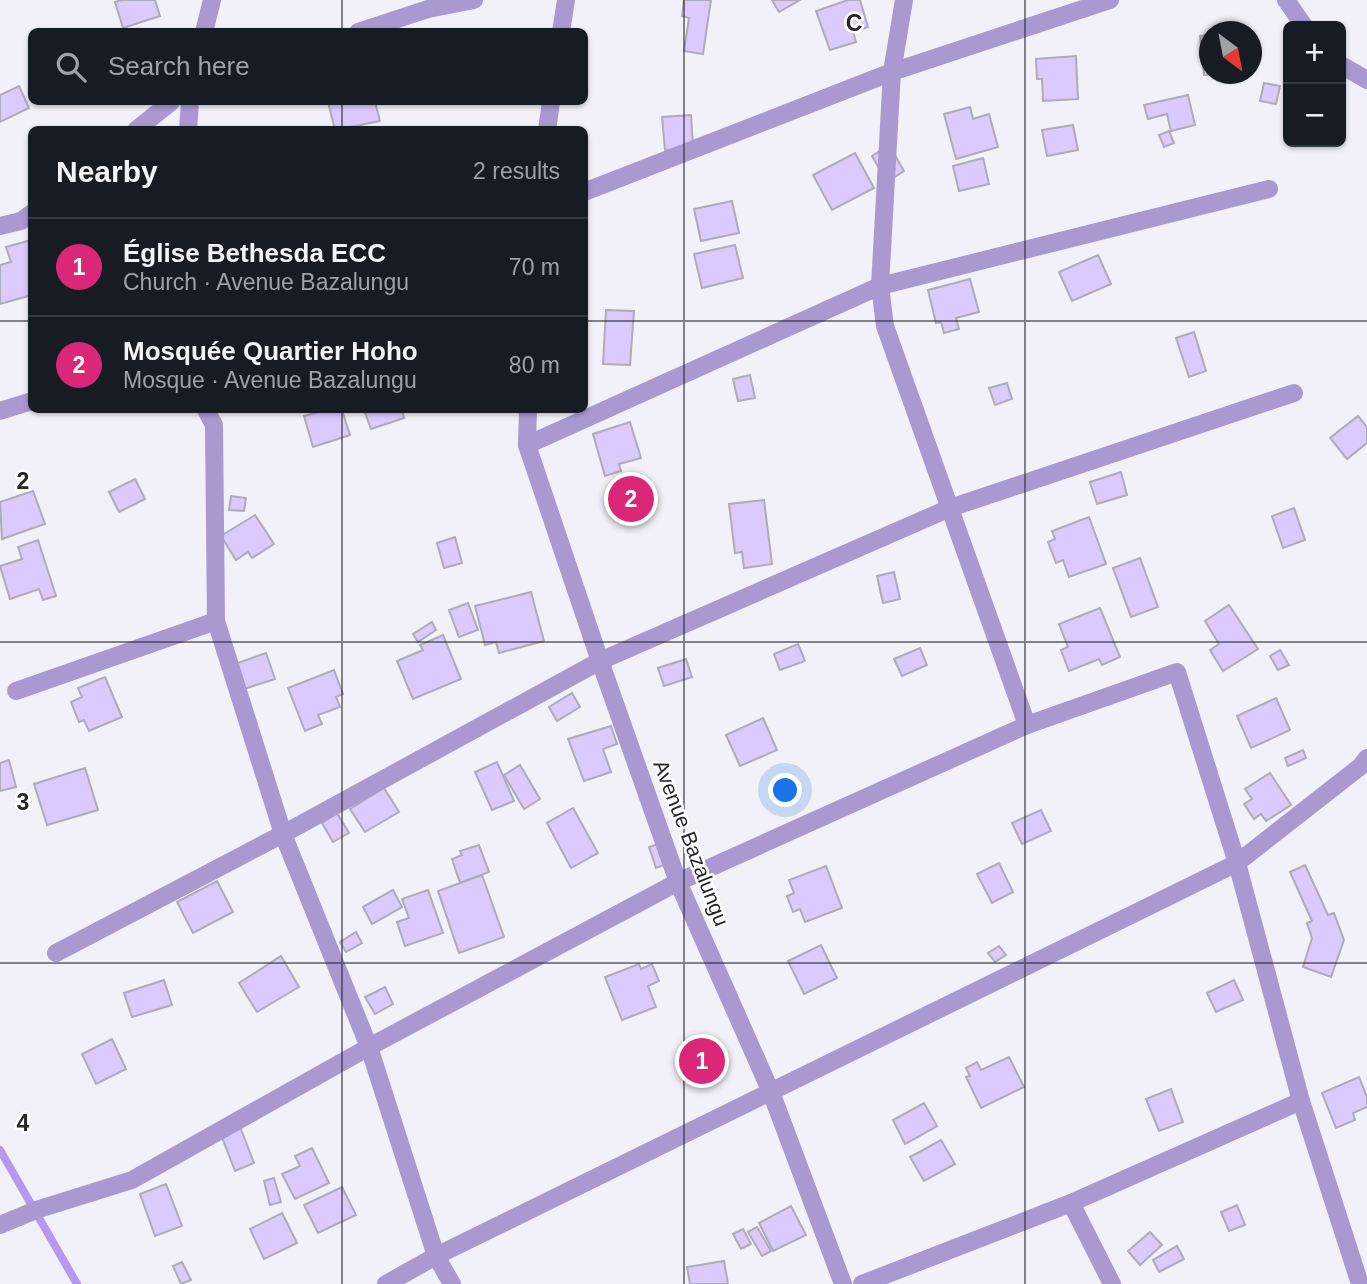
<!DOCTYPE html>
<html lang="en">
<head>
<meta charset="utf-8">
<style>
	:root { --surface:#171b24; --page:#20242c; --text:#f1f3f6; --muted:#9ea1a6; --line:#363941; --accent:#db2777 }
	body { margin:0; font-family:Arial,sans-serif; background:var(--page); color:var(--text) }
	.controls { position:absolute; right:21px; top:21px; display:grid; overflow:hidden; border-radius:10px; box-shadow:0 2px 5px #0004 }
	.controls button { width:63px; height:63px; display:grid; place-items:center; padding:0; border:0; border-bottom:2px solid var(--line); background:var(--surface); color:var(--text); font:35px sans-serif }
	.compass { position:absolute; left:1199px; top:21px; width:63px; height:63px; border-radius:50%; background:var(--surface); box-shadow:0 2px 5px #0004; rotate:148deg }
	.you { position:absolute; left:786px; top:791px; width:24px; height:24px; margin:-18px; border:5px solid #fff; border-radius:50%; background:#1a73e8; box-shadow:0 0 0 10px #1a73e833 }
	.badge { display:grid; place-items:center; width:46px; height:46px; border-radius:50%; background:var(--accent); color:#fff; font-size:23px; font-weight:700 }
	.pin { position:absolute; translate:-50% -50%; border:4px solid #fff; box-shadow:0 2px 7px #0006 }
	.list { margin:0; padding:0; list-style:none }
	h2 { display:flex; justify-content:space-between; align-items:center; height:91px; margin:0; padding:0 28px; font-size:30px }
	h2 small { font-size:23px; font-weight:400; color:var(--muted) }
	.list li { display:grid; grid-template-columns:46px 1fr auto; gap:21px; align-items:center; box-sizing:border-box; height:98px; padding:0 28px; border-top:2px solid var(--line) }
	.list b { display:block; font-size:26px; white-space:nowrap }
	.list p { margin:0; font-size:23px; white-space:nowrap; color:var(--muted) }
	.list em { font-size:23px; font-style:normal; color:var(--muted) }
	.icon { flex:none; width:38px; height:38px; fill:none; stroke:currentColor; stroke-width:2; stroke-linecap:round; stroke-linejoin:round }
	.map { position:relative; flex:none; width:1367px; height:1284px; overflow:hidden }
	.search { position:absolute; background:var(--surface); box-shadow:0 2px 5px #0004; left:28px; top:28px; width:560px; height:77px; display:flex; align-items:center; gap:18px; box-sizing:border-box; padding:0 24px; border-radius:10px; color:var(--muted); font-size:26px }
	.panel { position:absolute; background:var(--surface); box-shadow:0 2px 5px #0004; left:28px; top:126px; width:560px; height:287px; border-radius:10px }
	.map>svg:first-child { display:block }
	.lines { fill:none; stroke-linecap:round; stroke-linejoin:round }
	.stream { stroke:#b699ee; stroke-width:8 }
	.building { fill:#dacafe; stroke:#aeacb4; stroke-width:2 }
	.minor { stroke:#aa98d0; stroke-width:18 }
	.grid { fill:none; stroke:#272629; stroke-width:2; stroke-opacity:0.55 }
	.labels { text-anchor:middle; stroke-width:5; stroke-linejoin:round; paint-order:stroke }
	.street-label { font-size:21px; fill:#272629; stroke:#fff }
	.grid-label { font-size:23px; text-anchor:middle; font-weight:bold; fill:#272629; stroke:#fff; stroke-width:5; stroke-linejoin:round; paint-order:stroke }
</style>
</head>
<body>
<div class="map">
<svg width="1367" height="1284" viewBox="0 0 1367 1284">
	<rect width="100%" height="100%" fill="#f2f0f8"/>
	<g class="lines">
		<!-- stream -->
		<polyline class="stream" points="0,1150 77,1284"/>
	</g>
	<!-- building -->
	<g class="building">
		<polygon points="122,0 155,0 160,16 123,28 115,2"/>
		<polygon points="684,0 711,0 703,54 684,51 689,18 682,16"/>
		<polygon points="772,0 800,0 779,12"/>
		<polygon points="848,0 860,0 868,27 853,32 856,42 830,50 816,11"/>
		<polygon points="1210,35 1210,74 1215,74 1204,75 1200,36"/>
		<polygon points="1076,56 1078,99 1043,101 1042,79 1037,79 1036,59"/>
		<polygon points="1264,83 1280,86 1276,104 1260,101"/>
		<polygon points="19,86 29,108 0,122 0,95"/>
		<polygon points="1188,95 1195,125 1171,131 1167,114 1148,119 1144,105"/>
		<polygon points="328,102 375,102 380,121 335,130"/>
		<polygon points="970,107 973,119 989,114 998,147 956,159 944,114"/>
		<polygon points="691,115 693,148 665,150 662,117"/>
		<polygon points="1073,125 1078,150 1047,156 1042,130"/>
		<polygon points="1169,131 1174,143 1164,147 1159,135"/>
		<polygon points="889,145 904,171 887,182 872,156"/>
		<polygon points="855,153 874,188 832,210 813,175"/>
		<polygon points="983,158 989,184 959,191 953,166"/>
		<polygon points="732,201 739,233 701,241 694,209"/>
		<polygon points="31,240 32,295 0,304 0,265 11,262 6,247"/>
		<polygon points="735,245 743,278 702,288 694,254"/>
		<polygon points="1098,255 1111,284 1072,301 1059,272"/>
		<polygon points="970,279 979,312 956,318 959,329 944,333 941,322 936,323 928,290"/>
		<polygon points="606,310 634,311 630,365 603,364"/>
		<polygon points="1194,332 1206,371 1189,377 1176,338"/>
		<polygon points="750,375 755,398 738,401 733,379"/>
		<polygon points="1007,383 1012,399 995,405 989,388"/>
		<polygon points="326,410 342,410 350,435 313,447 304,416"/>
		<polygon points="364,410 402,410 404,418 371,429"/>
		<polygon points="1358,416 1367,427 1367,443 1347,459 1330,438"/>
		<polygon points="630,422 641,458 619,464 621,471 605,476 593,434"/>
		<polygon points="1121,472 1127,495 1097,504 1090,482"/>
		<polygon points="135,479 145,499 119,512 109,492"/>
		<polygon points="33,491 45,524 2,539 0,502"/>
		<polygon points="231,496 246,498 244,511 229,510"/>
		<polygon points="764,500 772,564 744,568 742,552 735,553 729,504"/>
		<polygon points="1294,508 1305,540 1283,548 1272,516"/>
		<polygon points="255,515 274,544 252,558 248,552 236,560 221,536"/>
		<polygon points="1089,517 1106,564 1069,577 1063,560 1056,563 1048,542 1055,539 1052,531"/>
		<polygon points="455,537 462,563 444,568 437,543"/>
		<polygon points="38,540 56,596 43,600 39,589 10,599 0,566 22,559 18,547"/>
		<polygon points="1140,558 1158,607 1131,617 1113,568"/>
		<polygon points="894,572 900,599 883,603 877,576"/>
		<polygon points="531,592 544,641 499,653 496,642 485,645 475,606"/>
		<polygon points="468,603 478,630 459,637 449,610"/>
		<polygon points="1229,605 1258,649 1223,671 1210,650 1219,644 1205,621"/>
		<polygon points="1100,608 1120,657 1102,665 1099,659 1069,671 1061,650 1068,647 1059,624"/>
		<polygon points="432,622 436,630 418,642 413,634"/>
		<polygon points="443,635 461,679 413,699 397,661 423,650 420,645"/>
		<polygon points="798,644 805,661 780,670 774,654"/>
		<polygon points="920,648 927,665 902,676 894,659"/>
		<polygon points="1280,650 1289,665 1278,670 1270,656"/>
		<polygon points="266,653 275,679 244,689 235,664"/>
		<polygon points="686,659 692,677 664,686 658,668"/>
		<polygon points="334,670 343,694 336,697 340,707 318,715 322,724 305,731 288,688"/>
		<polygon points="105,677 122,717 89,731 84,720 79,722 71,702 82,697 78,688"/>
		<polygon points="572,693 580,707 557,721 549,707"/>
		<polygon points="1276,698 1290,730 1251,748 1237,716"/>
		<polygon points="763,718 777,750 740,766 726,735"/>
		<polygon points="611,726 617,744 603,749 611,772 584,781 568,739"/>
		<polygon points="1303,750 1306,758 1288,766 1285,758"/>
		<polygon points="9,760 16,787 0,791 0,763"/>
		<polygon points="497,762 514,801 492,810 475,772"/>
		<polygon points="520,765 540,799 524,809 504,775"/>
		<polygon points="85,768 98,810 47,825 34,784"/>
		<polygon points="1270,773 1291,805 1266,821 1261,814 1254,819 1244,804 1252,799 1245,789"/>
		<polygon points="384,788 399,812 365,832 350,809"/>
		<polygon points="573,808 598,853 571,868 547,823"/>
		<polygon points="1041,810 1051,831 1022,844 1012,823"/>
		<polygon points="337,813 349,833 333,842 322,823"/>
		<polygon points="663,842 670,863 656,868 649,847"/>
		<polygon points="479,845 489,872 460,883 452,859 462,855 460,851"/>
		<polygon points="999,863 1013,892 992,903 977,874"/>
		<polygon points="1305,865 1328,915 1334,913 1344,940 1331,977 1303,967 1312,938 1307,923 1312,921 1290,872"/>
		<polygon points="826,866 842,908 805,922 800,909 793,912 787,896 794,893 789,880"/>
		<polygon points="482,875 504,937 459,953 438,891"/>
		<polygon points="217,881 233,912 193,933 177,902"/>
		<polygon points="393,890 402,907 372,924 363,907"/>
		<polygon points="428,890 443,933 405,946 397,922 409,918 402,899"/>
		<polygon points="356,932 362,943 346,952 340,942"/>
		<polygon points="821,945 837,978 804,994 788,961"/>
		<polygon points="999,946 1006,955 995,962 988,953"/>
		<polygon points="281,956 299,987 257,1012 239,983"/>
		<polygon points="639,964 641,969 652,964 659,981 648,986 656,1007 622,1020 605,977"/>
		<polygon points="164,980 172,1005 132,1017 124,993"/>
		<polygon points="1234,980 1243,1000 1216,1012 1207,993"/>
		<polygon points="385,987 393,1004 375,1014 365,997"/>
		<polygon points="112,1039 126,1069 96,1084 82,1054"/>
		<polygon points="1009,1057 1024,1087 981,1108 966,1077 970,1076 966,1068 977,1062 981,1070"/>
		<polygon points="1359,1077 1367,1097 1367,1107 1353,1113 1355,1120 1336,1128 1322,1093"/>
		<polygon points="1171,1089 1183,1122 1159,1131 1146,1099"/>
		<polygon points="924,1103 937,1126 905,1144 893,1120"/>
		<polygon points="237,1119 254,1163 235,1171 218,1127"/>
		<polygon points="941,1140 955,1164 924,1181 910,1157"/>
		<polygon points="312,1148 329,1183 295,1199 282,1174 300,1166 295,1156"/>
		<polygon points="274,1178 281,1202 270,1205 264,1181"/>
		<polygon points="166,1184 182,1226 155,1236 140,1194"/>
		<polygon points="342,1187 356,1215 318,1233 304,1205"/>
		<polygon points="1237,1205 1245,1225 1229,1231 1221,1212"/>
		<polygon points="791,1206 806,1235 773,1251 759,1223"/>
		<polygon points="282,1213 297,1243 264,1259 250,1229"/>
		<polygon points="757,1227 771,1251 762,1256 748,1232"/>
		<polygon points="743,1229 751,1244 741,1249 733,1234"/>
		<polygon points="1150,1232 1162,1245 1140,1265 1128,1251"/>
		<polygon points="1177,1246 1184,1259 1159,1272 1153,1260"/>
		<polygon points="724,1261 728,1284 690,1284 687,1267"/>
		<polygon points="182,1262 191,1280 181,1284 173,1266"/>
	</g>
	<g class="lines">
		<!-- minor -->
		<g class="minor">
			<polyline points="904,0 892,72 880,286 885,326 1027,725"/>
			<polyline points="1286,0 1304,26"/>
			<polyline points="204,32 212,0"/>
			<polyline points="358,32 428,9 474,0"/>
			<polyline points="561,32 566,0"/>
			<polyline points="1341,65 1367,80"/>
			<polyline points="136,130 171,102"/>
			<polyline points="188,130 190,102"/>
			<polyline points="547,130 551,102"/>
			<polyline points="584,192 892,72 1110,0"/>
			<polyline points="0,226 21,221 32,213"/>
			<polyline points="206,410 214,425 216,621 283,834 369,1047 436,1256 452,1284"/>
			<polyline points="528,410 527,445 600,661 678,882 771,1092 843,1284"/>
			<polyline points="0,411 32,401"/>
			<polyline points="527,445 880,286 1269,189"/>
			<polyline points="16,691 216,621"/>
			<polyline points="56,953 283,834 600,661 950,508 1294,393"/>
			<polyline points="1071,1203 1112,1284"/>
			<polyline points="0,1225 36,1210 132,1180 369,1047 678,882 1027,725 1177,672 1237,863 1301,1101 1360,1284"/>
			<polyline points="386,1284 436,1256 1237,863 1361,766 1367,758"/>
			<polyline points="862,1284 1071,1203 1301,1101"/>
		</g>
	</g>
	<!-- grid -->
	<path class="grid" d="M342 0V32M684 0V1284M1025 0V1284M342 102V130M0 321H32M584 321H1367M342 410V1284M0 642H1367M0 963H1367"/>
	<g class="labels">
		<!-- street labels -->
		<g class="street-label">
			<text transform="translate(691 843) rotate(69)" y="7">Avenue Bazalungu</text>
		</g>
	</g>
	<g class="grid-label">
		<text x="854" y="31">C</text>
		<text x="23" y="489">2</text>
		<text x="23" y="810">3</text>
		<text x="23" y="1131">4</text>
	</g>
</svg>
<div class="controls">
<button>+</button>
<button>−</button>
</div>
<svg class="compass" viewBox="-18 -18 36 36"><path d="M0-13l5 13h-10z" fill="#e53935"/><path d="M0 13l5-13h-10z" fill="#9ea1a6"/></svg>
<div class="you"></div>
<div class="pin badge" style="left:702px;top:1061px">1</div>
<div class="pin badge" style="left:631px;top:499px">2</div>
<div class="search"><svg class="icon" aria-label="search" viewBox="0 0 24 24"><circle cx="10" cy="10" r="6"/><path d="M15 15l6 6"/></svg>Search here</div>
<section class="panel">
<h2>Nearby<small>2 results</small></h2>
<ul class="list">
<li><span class="badge">1</span><div><b>Église Bethesda ECC</b><p>Church · Avenue Bazalungu</p></div><em>70 m</em></li>
<li><span class="badge">2</span><div><b>Mosquée Quartier Hoho</b><p>Mosque · Avenue Bazalungu</p></div><em>80 m</em></li>
</ul>
</section>
</div>
</body>
</html>
